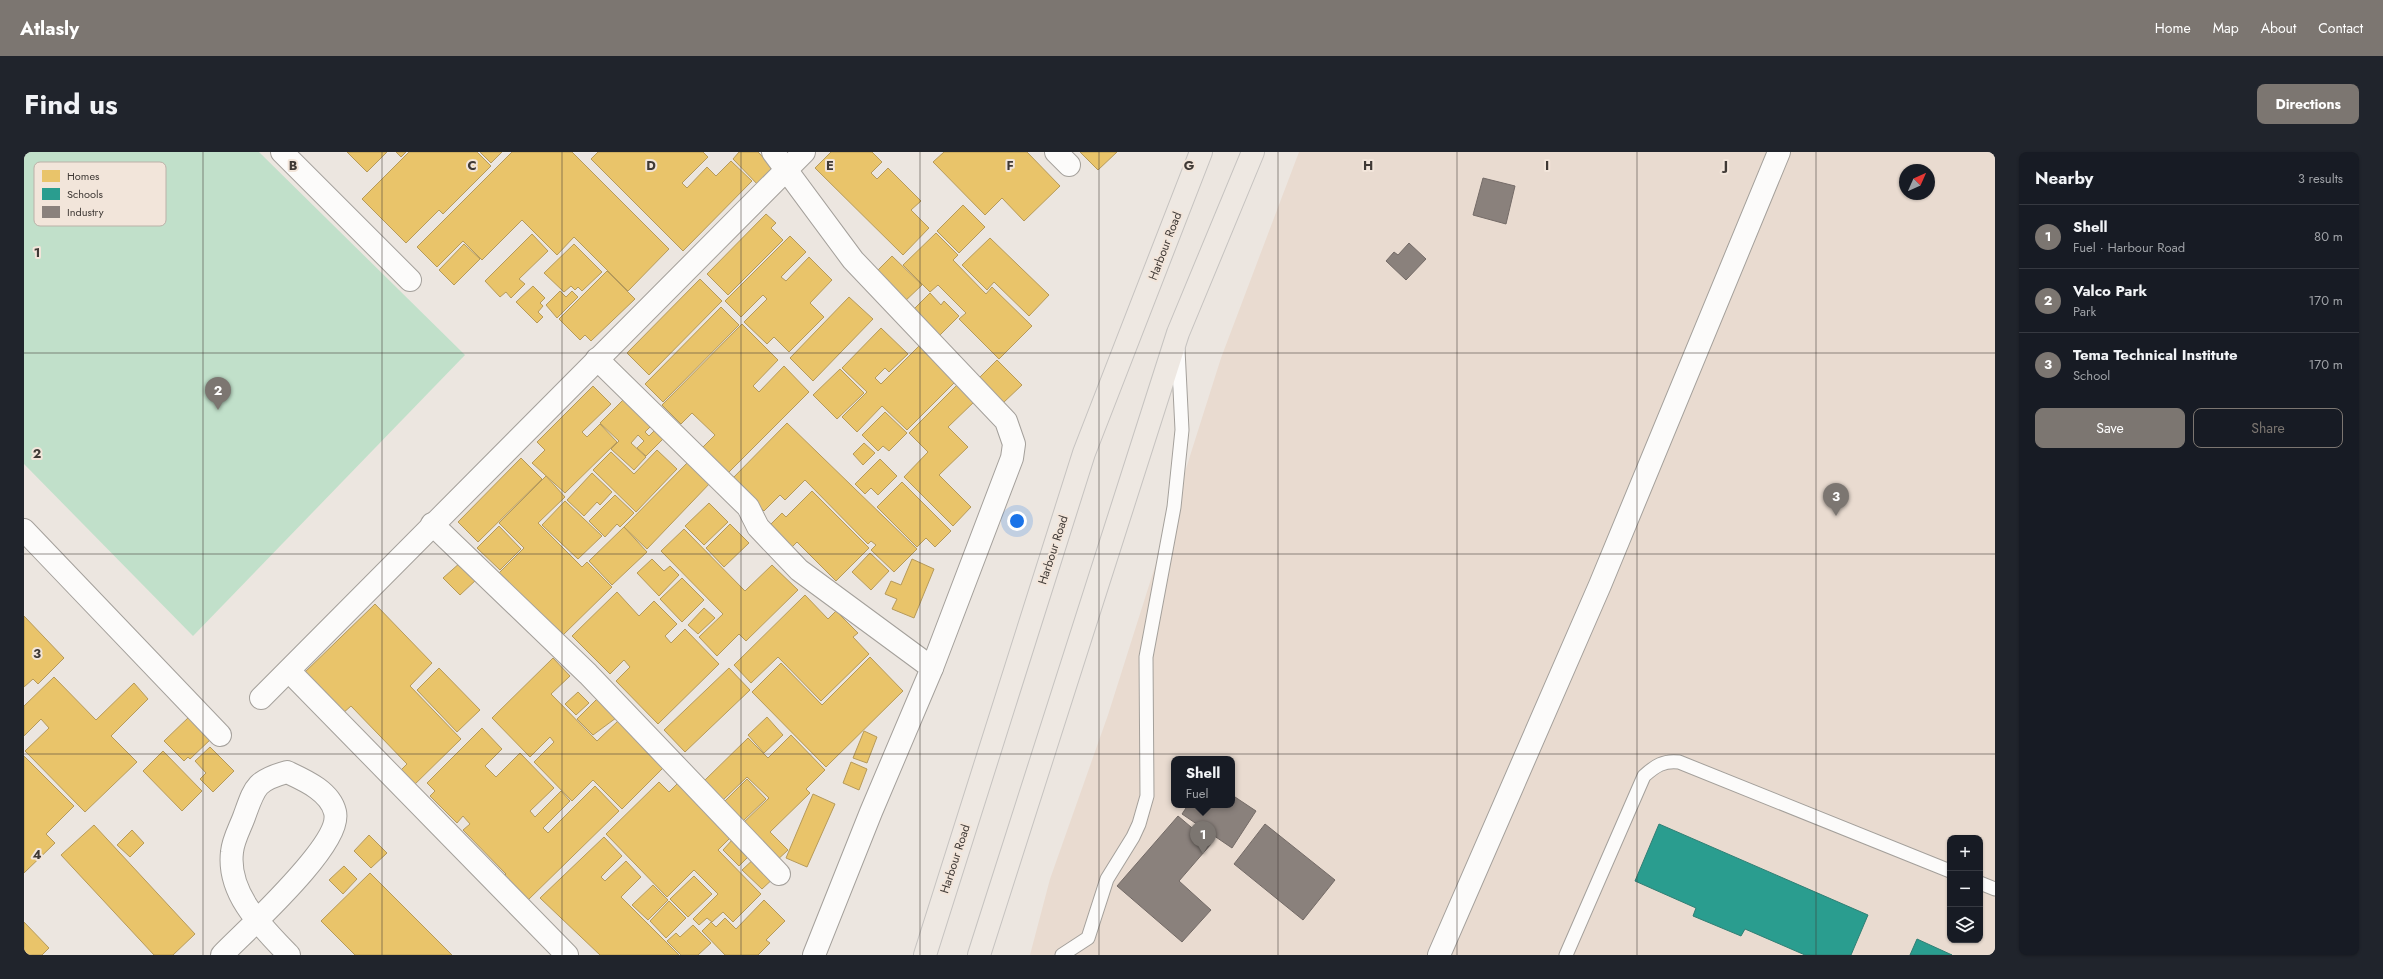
<!DOCTYPE html>
<html lang="en">
<head>
<meta charset="utf-8">
<style>
	:root { --surface:#171b24; --page:#20242c; --text:#f1f3f6; --muted:#9ea1a6; --line:#363941; --accent:#7c7671 }
	body { margin:0; font-family:Jost,sans-serif; background:var(--page); color:var(--text) }
	.controls { position:absolute; right:12px; bottom:12px; display:grid; overflow:hidden; border-radius:8px; box-shadow:0 1px 3px #0004 }
	.controls button { width:36px; height:36px; display:grid; place-items:center; padding:0; border:0; border-bottom:1px solid var(--line); background:var(--surface); color:var(--text); font:20px sans-serif }
	.compass { position:absolute; left:1875px; top:12px; width:36px; height:36px; border-radius:50%; background:var(--surface); box-shadow:0 1px 3px #0004; rotate:45deg }
	.you { position:absolute; left:993px; top:369px; width:14px; height:14px; margin:-10px; border:3px solid #fff; border-radius:50%; background:#1a73e8; box-shadow:0 0 0 6px #1a73e833 }
	.badge { display:grid; place-items:center; width:26px; height:26px; border-radius:50%; background:var(--accent); color:#fff; font-size:13px; font-weight:700 }
	.pin { position:absolute; translate:-50% -33px; filter:drop-shadow(0 1px 2px #0008) }
	.pin::after { content:''; position:absolute; top:21px; width:14px; height:12px; background:inherit; clip-path:polygon(0 0,100% 0,50% 100%) }
	.popup { position:absolute; left:1147px; top:604px; width:64px; height:52px; box-sizing:border-box; display:grid; place-content:center; border-radius:8px; background:var(--surface); filter:drop-shadow(0 1px 3px #0005); font-size:13px; white-space:nowrap; color:var(--muted) }
	.popup b { font-size:15px; color:var(--text) }
	.popup::after { content:''; position:absolute; left:50%; top:100%; margin-left:-8px; border:8px solid transparent; border-top-color:var(--surface) }
	.list { margin:0; padding:0; list-style:none }
	h2 { display:flex; justify-content:space-between; align-items:center; height:52px; margin:0; padding:0 16px; font-size:17px }
	h2 small { font-size:13px; font-weight:400; color:var(--muted) }
	.list li { display:grid; grid-template-columns:26px 1fr auto; gap:12px; align-items:center; box-sizing:border-box; height:64px; padding:0 16px; border-top:1px solid var(--line) }
	.list b { display:block; font-size:15px; white-space:nowrap }
	.list p { margin:0; font-size:13px; white-space:nowrap; color:var(--muted) }
	.list em { font-size:13px; font-style:normal; color:var(--muted) }
	.actions { display:flex; gap:8px; padding:12px 16px }
	.actions a { flex:1; padding:9px 0; border:1px solid var(--accent); border-radius:8px; text-align:center; font-size:14px; color:var(--accent) }
	.actions .main { background:var(--accent); color:#fff }
	.icon { flex:none; width:22px; height:22px; fill:none; stroke:currentColor; stroke-width:2; stroke-linecap:round; stroke-linejoin:round }
	.map { position:relative; flex:none; width:1971px; height:803px; overflow:hidden; border-radius:8px }
	header { display:flex; align-items:center; gap:24px; box-sizing:border-box; height:56px; padding:0 20px; background:var(--accent); color:#fff }
	header strong { font-size:19px }
	nav { display:flex; gap:22px; margin-inline-start:auto; font-size:14px }
	.intro { display:flex; align-items:center; justify-content:space-between; box-sizing:border-box; height:96px; padding:0 24px }
	h1 { margin:0; font-size:28px }
	.button { padding:10px 18px; border-radius:8px; background:var(--accent); color:#fff; font-size:14px; font-weight:700 }
	main { display:flex; gap:24px; padding:0 24px }
	aside { flex:1; background:var(--surface); border-radius:8px; box-shadow:0 1px 3px #0004 }
	.map>svg:first-child { display:block }
	.built { fill:#e9dbd0; fill-rule:evenodd }
	.green { fill:#c1e0ca }
	.homes { fill:#e9c46a; stroke:#b69a5a }
	.schools { fill:#2a9d8f; stroke:#307f74 }
	.industry { fill:#8a817c; stroke:#746b67 }
	.lines { fill:none; stroke-linecap:round; stroke-linejoin:round }
	.service-casing { stroke:#a4a09b; stroke-width:15 }
	.minor-casing { stroke:#a4a09b; stroke-width:24 }
	.trunk-casing { stroke:#c6c3c0; stroke-width:24 }
	.service { stroke:#fcfbfa; stroke-width:13 }
	.minor { stroke:#fcfbfa; stroke-width:22 }
	.trunk { stroke:#eee8e2; stroke-width:22 }
	.grid { fill:none; stroke:#3f3935; stroke-width:1; stroke-opacity:0.55 }
	.labels { text-anchor:middle; stroke-width:4; stroke-linejoin:round; paint-order:stroke }
	.street-label { font-size:12px; fill:#3f3935; stroke:#f2e5da }
	.key { fill:#f2e5da; stroke:#bcb1a8; stroke-width:1 }
	.key-label { font-size:11px; fill:#3f3935 }
	.grid-label { font-size:13px; text-anchor:middle; font-weight:bold; fill:#3f3935; stroke:#f2e5da; stroke-width:4; stroke-linejoin:round; paint-order:stroke }
</style>
</head>
<body>
<header>
<strong>Atlasly</strong>
<nav><a>Home</a><a>Map</a><a>About</a><a>Contact</a></nav>
</header>
<div class="intro"><h1>Find us</h1><a class="button">Directions</a></div>
<main>
<div class="map">
<svg width="1971" height="803" viewBox="0 0 1971 803">
	<rect width="100%" height="100%" fill="#ece6e0"/>
	<!-- built -->
	<path class="built" d="M1275 0H1971V803H1006L1026 727 1084 563 1197 206ZM1881 18H1905V42H1881ZM1150 607H1208V653H1150ZM1926 686H1956V788H1926Z"/>
	<!-- green -->
	<polygon class="green" points="0,0 235,0 441,203 169,484 0,312"/>
	<!-- homes -->
	<g class="homes">
		<polygon points="323,0 363,0 343,20"/>
		<polygon points="372,0 382,0 377,5"/>
		<polygon points="385,0 453,0 467,14 419,62 415,58 382,91 338,47"/>
		<polygon points="456,0 478,0 467,11"/>
		<polygon points="488,0 548,0 645,97 604,139 550,85 533,103 498,68 458,108 439,89 413,115 393,95"/>
		<polygon points="574,0 679,0 684,5 658,31 663,36 683,15 692,24 707,9 728,29 659,99 567,7"/>
		<polygon points="715,0 734,0 753,20 737,36 709,7"/>
		<polygon points="807,0 848,0 858,10 847,21 853,27 864,16 897,49 887,58 905,76 879,103 791,16"/>
		<polygon points="920,0 1003,0 1036,34 1000,69 978,46 961,63 909,10"/>
		<polygon points="1056,0 1093,0 1074,18"/>
		<polygon points="939,53 961,75 935,101 913,79"/>
		<polygon points="742,62 752,71 747,76 759,88 704,143 683,122"/>
		<polygon points="912,81 934,103 929,108 962,142 968,135 1008,174 975,207 935,167 942,161 914,133 906,140 879,113"/>
		<polygon points="508,82 524,99 495,127 501,132 487,146 482,140 476,145 461,129"/>
		<polygon points="766,84 782,100 757,125 762,129 785,105 808,128 786,151 800,165 765,200 750,185 743,192 720,170 743,147 739,143 717,165 701,149"/>
		<polygon points="966,86 1025,143 1005,164 970,130 963,138 938,113"/>
		<polygon points="440,92 456,107 430,133 415,118"/>
		<polygon points="550,92 578,120 558,139 554,135 551,138 547,134 540,140 520,121"/>
		<polygon points="868,104 898,133 878,152 851,126 857,121 854,118"/>
		<polygon points="583,119 611,147 567,189 561,183 556,188 535,167"/>
		<polygon points="676,127 698,149 625,223 603,201"/>
		<polygon points="509,134 521,146 516,151 519,154 514,160 519,165 513,171 492,150"/>
		<polygon points="536,139 542,145 548,139 554,145 533,166 522,153"/>
		<polygon points="906,141 917,153 920,149 935,164 916,183 890,157"/>
		<polygon points="825,145 849,167 789,229 766,206"/>
		<polygon points="697,155 715,173 639,250 621,232"/>
		<polygon points="718,172 754,208 729,234 735,240 760,214 785,240 701,324 676,298 691,283 668,261 657,272 638,253"/>
		<polygon points="857,176 884,202 865,220 861,216 851,226 857,232 896,193 932,229 883,278 858,254 833,280 818,265 843,240 818,216"/>
		<polygon points="973,208 998,233 979,251 954,227"/>
		<polygon points="816,217 840,241 813,267 789,243"/>
		<polygon points="934,232 951,249 924,275 944,295 915,323 947,355 929,374 880,325 904,300 885,281"/>
		<polygon points="569,234 587,252 558,280 563,285 576,272 593,290 541,341 508,311 521,298 513,290"/>
		<polygon points="600,247 628,273 621,280 625,284 633,276 642,284 622,304 613,296 620,289 614,283 607,291 622,305 610,318 587,297 595,289 576,271"/>
		<polygon points="861,260 883,281 865,299 859,294 854,299 838,283"/>
		<polygon points="763,271 893,397 870,420 847,398 852,393 847,389 844,392 781,328 761,348 756,343 740,359 708,327"/>
		<polygon points="840,291 851,301 839,313 829,302"/>
		<polygon points="633,298 653,317 612,360 569,318 587,300 610,322"/>
		<polygon points="497,306 518,327 454,390 434,370"/>
		<polygon points="856,307 873,324 854,343 847,336 841,342 831,332"/>
		<polygon points="666,308 688,329 623,397 600,375"/>
		<polygon points="568,321 588,340 576,353 573,350 560,364 543,348"/>
		<polygon points="522,324 541,345 514,371 558,415 563,410 588,435 538,484 475,421 500,396 475,371"/>
		<polygon points="878,330 927,379 911,395 902,386 893,395 853,355"/>
		<polygon points="788,339 845,396 812,429 773,390 764,399 742,377 758,361 762,365"/>
		<polygon points="591,343 610,361 596,375 593,372 581,385 565,369"/>
		<polygon points="541,349 578,384 554,407 518,373"/>
		<polygon points="685,351 704,370 680,393 661,374"/>
		<polygon points="706,372 725,391 700,415 682,396"/>
		<polygon points="475,374 497,397 476,418 453,396"/>
		<polygon points="600,375 623,400 588,433 565,409"/>
		<polygon points="660,377 721,439 748,413 774,438 722,489 715,482 693,504 675,485 699,462 637,399"/>
		<polygon points="846,401 865,419 847,438 828,420"/>
		<polygon points="628,407 640,419 646,414 655,423 635,444 613,421"/>
		<polygon points="888,407 910,417 890,466 868,457 873,447 861,442 867,429 877,433"/>
		<polygon points="437,410 453,427 436,443 419,426"/>
		<polygon points="658,426 680,448 658,470 636,447"/>
		<polygon points="593,440 615,464 630,449 653,472 641,484 647,491 661,477 695,512 634,572 592,529 606,515 600,508 586,522 548,484"/>
		<polygon points="781,443 804,467 812,459 834,481 829,485 845,502 797,549 754,505 727,531 710,513"/>
		<polygon points="351,452 408,511 386,534 437,587 386,637 372,623 383,612 327,554 318,562 279,522"/>
		<polygon points="680,456 691,466 674,482 664,473"/>
		<polygon points="0,464 40,506 14,532 9,527 0,535"/>
		<polygon points="846,505 879,539 802,615 728,540 757,511 798,553"/>
		<polygon points="529,506 546,524 527,542 573,589 595,568 640,615 598,657 569,628 548,649 510,610 530,590 526,585 506,605 468,566"/>
		<polygon points="415,516 456,558 433,580 393,538"/>
		<polygon points="705,516 726,538 661,600 640,578"/>
		<polygon points="30,525 72,568 110,531 124,547 87,584 113,610 61,660 1,599 25,576 17,567 0,584 0,554"/>
		<polygon points="554,540 565,551 552,563 541,552"/>
		<polygon points="573,547 592,566 569,583 553,567"/>
		<polygon points="166,564 188,586 166,607 164,605 160,609 140,589"/>
		<polygon points="743,565 759,583 740,601 724,583"/>
		<polygon points="458,576 478,597 461,614 472,625 496,601 530,636 506,659 511,665 537,639 546,649 519,676 524,681 571,634 595,659 503,749 479,725 482,722 439,678 446,672 439,664 433,671 406,644 411,639 403,631"/>
		<polygon points="840,579 853,585 843,611 829,606"/>
		<polygon points="767,583 801,618 782,637 786,641 746,680 764,698 750,711 715,675 745,646 723,625 699,648 680,629 724,586 744,606"/>
		<polygon points="186,595 210,619 189,640 176,627 182,621 171,609"/>
		<polygon points="139,599 178,639 158,659 119,619"/>
		<polygon points="0,604 50,654 22,682 31,691 0,721"/>
		<polygon points="827,610 843,617 835,638 819,631"/>
		<polygon points="723,627 742,647 719,669 700,650"/>
		<polygon points="656,629 709,683 694,698 737,742 709,770 699,760 688,770 683,766 675,773 669,767 694,742 670,718 643,745 582,682 635,630 645,640"/>
		<polygon points="789,642 811,652 783,715 762,706"/>
		<polygon points="70,673 171,782 149,803 130,803 37,703"/>
		<polygon points="108,678 120,691 106,705 93,693"/>
		<polygon points="345,683 363,701 347,716 330,699"/>
		<polygon points="580,685 598,704 577,725 581,729 602,709 617,725 597,745 655,803 576,803 516,746"/>
		<polygon points="709,687 726,703 715,714 699,698"/>
		<polygon points="733,704 753,723 738,737 718,718"/>
		<polygon points="320,714 333,727 319,742 305,728"/>
		<polygon points="346,721 428,803 331,803 297,769"/>
		<polygon points="670,724 688,742 664,765 646,747"/>
		<polygon points="629,733 644,748 624,768 608,753"/>
		<polygon points="740,748 761,769 742,788 746,791 734,803 701,803 678,779 687,770 692,775 701,766 712,777"/>
		<polygon points="645,749 662,766 642,786 626,769"/>
		<polygon points="0,770 25,796 18,803 0,803"/>
		<polygon points="669,773 687,791 674,803 657,803 643,789 652,781 656,785"/>
	</g>
	<!-- schools -->
	<g class="schools">
		<polygon points="1635,672 1844,763 1827,803 1781,803 1721,777 1717,784 1669,764 1672,756 1611,729"/>
		<polygon points="1893,787 1928,803 1886,803"/>
	</g>
	<!-- industry -->
	<g class="industry">
		<polygon points="1459,26 1491,34 1482,72 1449,63"/>
		<polygon points="1385,91 1402,107 1382,128 1362,109 1370,100 1374,103"/>
		<polygon points="1208,643 1232,659 1208,696 1158,662 1164,653 1208,653"/>
		<polygon points="1154,664 1187,692 1155,729 1187,758 1158,790 1093,734"/>
		<polygon points="1241,672 1311,728 1279,768 1210,712"/>
	</g>
	<g class="lines">
		<!-- service casing -->
		<g class="service-casing">
			<g id="service">
				<polyline points="1956,731 1971,737"/>
				<polyline points="1038,803 1064,786 1083,727 1109,685 1115,672 1123,644 1122,505 1150,355 1158,278 1154,197"/>
				<path d="M1542 803 1620 624C1631 614 1640 608 1655 610L1926 719"/>
			</g>
		</g>
		<!-- minor casing -->
		<g class="minor-casing">
			<g id="minor">
				<polyline points="258,0 386,128"/>
				<polyline points="749,0 829,108 982,269 990,292 988,306 908,516"/>
				<polyline points="1032,0 1045,13"/>
				<polyline points="573,207 724,355 734,375 775,418 908,516 847,660 790,803"/>
				<polyline points="408,372 564,522 755,722"/>
				<polyline points="0,378 196,583"/>
				<polyline points="265,519 543,803"/>
				<polyline points="237,546 780,0"/>
				<path d="M198 803C222 778 319 692 311 660 306 639 280 628 263 620 231 629 231 635 220 665 216 676 209 688 208 700 203 742 238 775 265 803"/>
				<polyline points="1415,803 1576,433 1755,0"/>
			</g>
		</g>
		<!-- trunk casing -->
		<g class="trunk-casing">
			<g id="trunk">
				<polyline points="901,803 1060,301 1177,0"/>
				<polyline points="955,803 1154,181 1229,0"/>
			</g>
		</g>
		<!-- service -->
		<use href="#service" class="service"/>
		<!-- minor -->
		<use href="#minor" class="minor"/>
		<!-- trunk -->
		<use href="#trunk" class="trunk"/>
	</g>
	<!-- grid -->
	<path class="grid" d="M179 0V803M358 0V803M538 0V803M717 0V803M896 0V803M1075 0V803M1254 0V803M1433 0V803M1613 0V803M1792 0V803M0 201H1971M0 402H1971M0 602H1971"/>
	<g class="labels">
		<!-- street labels -->
		<g class="street-label">
			<text transform="translate(1141 94) rotate(-69)" y="4">Harbour Road</text>
			<text transform="translate(1029 398) rotate(-72)" y="4">Harbour Road</text>
			<text transform="translate(931 707) rotate(-72)" y="4">Harbour Road</text>
		</g>
	</g>
	<!-- legend -->
	<rect x="10" y="10" width="132" height="64" rx="6" class="key"/>
	<rect x="18" y="18" width="18" height="12" fill="#e9c46a"/>
	<rect x="18" y="36" width="18" height="12" fill="#2a9d8f"/>
	<rect x="18" y="54" width="18" height="12" fill="#8a817c"/>
	<g class="key-label">
		<text x="43" y="28">Homes</text>
		<text x="43" y="46">Schools</text>
		<text x="43" y="64">Industry</text>
	</g>
	<g class="grid-label">
		<text x="269" y="18">B</text>
		<text x="448" y="18">C</text>
		<text x="627" y="18">D</text>
		<text x="806" y="18">E</text>
		<text x="986" y="18">F</text>
		<text x="1165" y="18">G</text>
		<text x="1344" y="18">H</text>
		<text x="1523" y="18">I</text>
		<text x="1702" y="18">J</text>
		<text x="13" y="105">1</text>
		<text x="13" y="306">2</text>
		<text x="13" y="506">3</text>
		<text x="13" y="707">4</text>
	</g>
</svg>
<div class="controls">
<button>+</button>
<button>−</button>
<button><svg class="icon" aria-label="layers" viewBox="0 0 24 24"><path d="M12 4l9 5-9 5-9-5zM3 14l9 5 9-5"/></svg></button>
</div>
<svg class="compass" viewBox="-18 -18 36 36"><path d="M0-13l5 13h-10z" fill="#e53935"/><path d="M0 13l5-13h-10z" fill="#9ea1a6"/></svg>
<div class="you"></div>
<div class="pin badge" style="left:1179px;top:702px">1</div>
<div class="popup"><b>Shell</b>Fuel</div>
<div class="pin badge" style="left:194px;top:258px">2</div>
<div class="pin badge" style="left:1812px;top:364px">3</div>
</div>
<aside>
<h2>Nearby<small>3 results</small></h2>
<ul class="list">
<li><span class="badge">1</span><div><b>Shell</b><p>Fuel · Harbour Road</p></div><em>80 m</em></li>
<li><span class="badge">2</span><div><b>Valco Park</b><p>Park</p></div><em>170 m</em></li>
<li><span class="badge">3</span><div><b>Tema Technical Institute</b><p>School</p></div><em>170 m</em></li>
</ul>
<div class="actions"><a class="main">Save</a><a>Share</a></div>
</aside>
</main>
</body>
</html>
